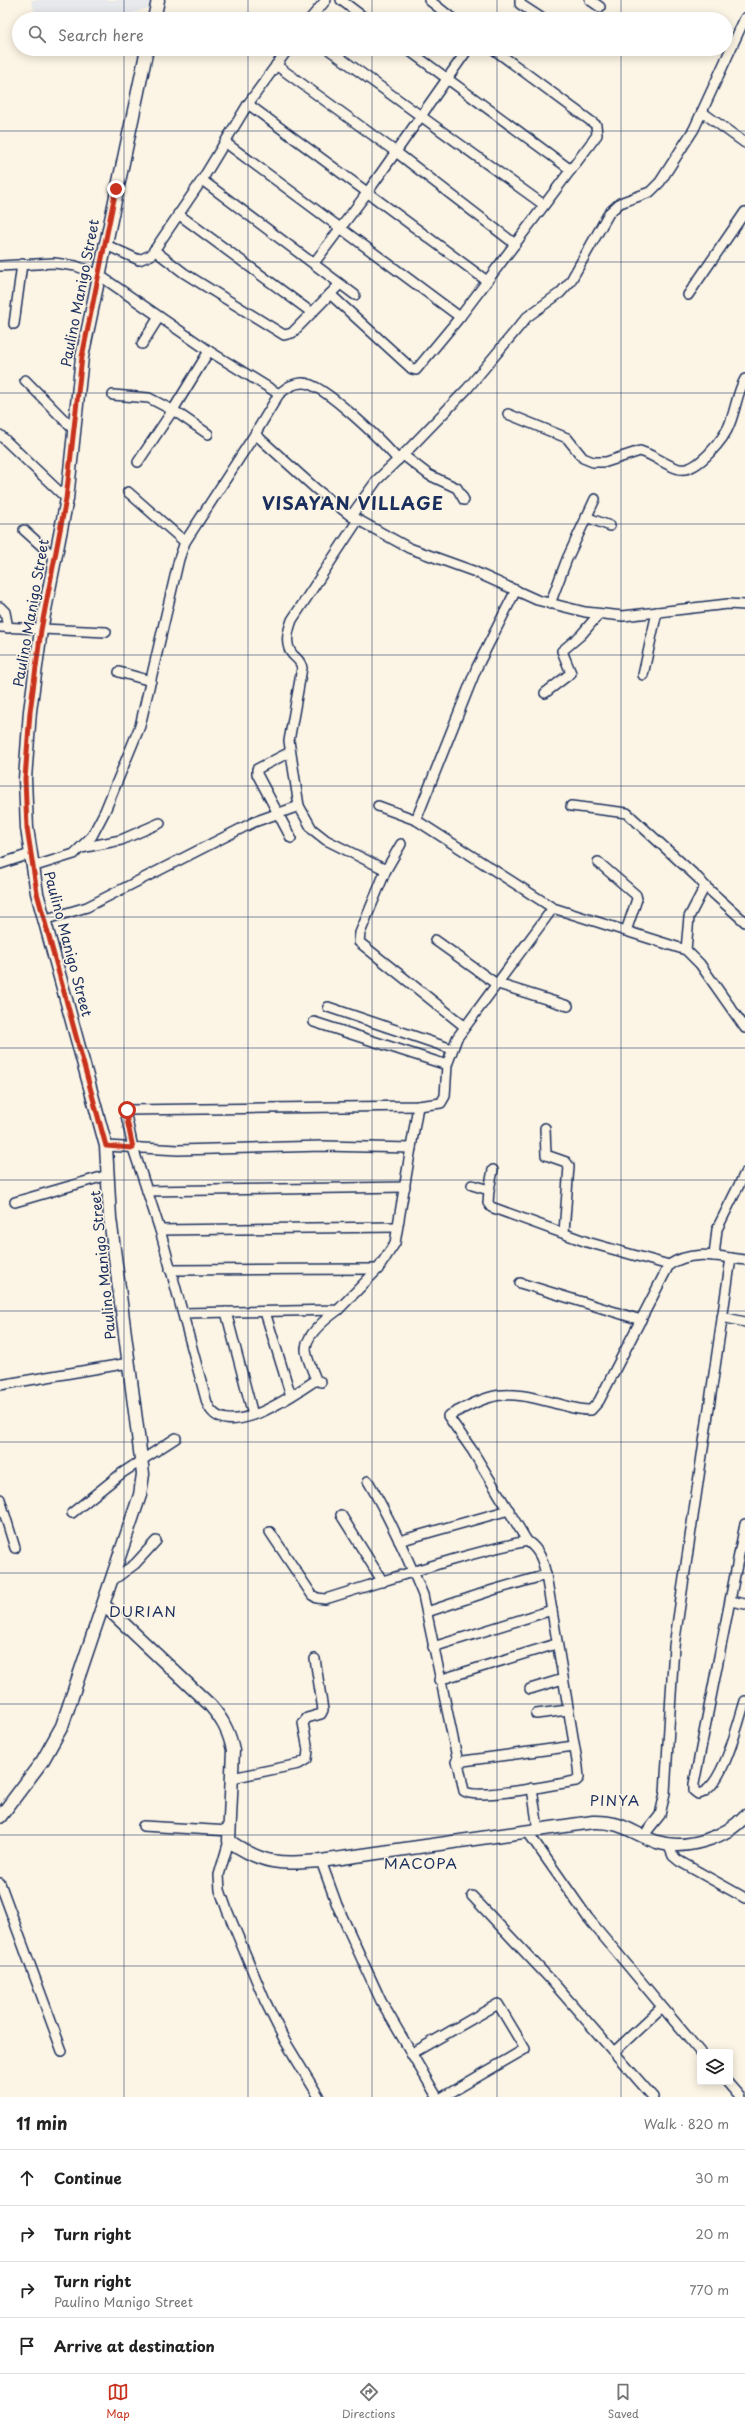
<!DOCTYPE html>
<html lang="en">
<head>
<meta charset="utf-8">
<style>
	:root { --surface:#fff; --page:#f6f6f6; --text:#222; --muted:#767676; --line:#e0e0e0; --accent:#c8321e }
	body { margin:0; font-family:"Playpen Sans",sans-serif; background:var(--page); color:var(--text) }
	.controls { position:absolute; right:12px; bottom:12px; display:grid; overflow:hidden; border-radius:4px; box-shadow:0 2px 10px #0003 }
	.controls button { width:36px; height:36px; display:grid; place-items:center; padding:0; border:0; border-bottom:1px solid var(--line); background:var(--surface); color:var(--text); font:20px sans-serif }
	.stop { position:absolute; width:12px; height:12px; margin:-9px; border:3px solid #c8321e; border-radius:50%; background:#fff }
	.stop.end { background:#c8321e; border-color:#fff; box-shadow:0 1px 4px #0008 }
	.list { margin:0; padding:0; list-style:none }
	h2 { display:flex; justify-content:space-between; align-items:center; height:52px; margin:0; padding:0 16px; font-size:17px }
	h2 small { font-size:13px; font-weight:400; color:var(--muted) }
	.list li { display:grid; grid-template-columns:26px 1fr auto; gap:12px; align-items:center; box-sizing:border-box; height:56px; padding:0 16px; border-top:1px solid var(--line) }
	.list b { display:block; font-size:15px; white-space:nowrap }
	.list p { margin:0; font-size:13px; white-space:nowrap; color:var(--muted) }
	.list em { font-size:13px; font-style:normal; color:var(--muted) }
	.icon { flex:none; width:22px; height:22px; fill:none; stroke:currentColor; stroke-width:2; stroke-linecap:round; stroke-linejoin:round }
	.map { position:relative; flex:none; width:745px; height:2097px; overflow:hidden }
	.search { position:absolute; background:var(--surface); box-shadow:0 2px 10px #0003; left:12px; right:12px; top:12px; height:44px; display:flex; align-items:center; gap:10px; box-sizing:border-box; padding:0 14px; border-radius:22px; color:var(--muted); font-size:15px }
	.sheet { height:276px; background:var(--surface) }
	nav { display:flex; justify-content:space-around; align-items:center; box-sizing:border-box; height:56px; border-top:1px solid var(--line); background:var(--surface); font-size:11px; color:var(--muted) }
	nav a { display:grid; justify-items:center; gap:2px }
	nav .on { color:var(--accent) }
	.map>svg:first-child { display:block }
	.built { fill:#e7e9ec }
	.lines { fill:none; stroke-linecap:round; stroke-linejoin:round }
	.street-casing { stroke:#1b2f5e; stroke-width:12 }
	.secondary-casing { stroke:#1b2f5e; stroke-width:15 }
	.street { stroke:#fcf5e5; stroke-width:9 }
	.secondary { stroke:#fcf5e5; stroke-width:12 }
	.route { stroke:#c8321e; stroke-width:5 }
	.grid { fill:none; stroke:#1b2f5e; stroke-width:1; stroke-opacity:0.55 }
	.labels { text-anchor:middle; stroke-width:3; stroke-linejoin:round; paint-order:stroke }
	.street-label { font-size:14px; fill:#1b2f5e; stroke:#fcf5e5 }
	.neighbourhood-label { font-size:15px; letter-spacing:1px; fill:#1b2f5e; stroke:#fcf5e5 }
	.district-label { font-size:18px; font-weight:bold; letter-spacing:1px; fill:#1b2f5e; stroke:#fcf5e5 }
</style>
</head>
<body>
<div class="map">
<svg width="745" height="2097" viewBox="0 0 745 2097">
	<rect width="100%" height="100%" fill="#fcf5e5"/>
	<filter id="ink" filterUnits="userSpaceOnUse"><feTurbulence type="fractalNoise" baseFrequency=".025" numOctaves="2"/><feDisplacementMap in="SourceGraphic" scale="8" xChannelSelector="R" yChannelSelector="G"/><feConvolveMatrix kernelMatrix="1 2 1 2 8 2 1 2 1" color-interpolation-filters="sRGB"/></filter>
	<g filter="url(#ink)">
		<!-- built -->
		<polygon class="built" points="31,0 155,0 154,6 115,19 37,19"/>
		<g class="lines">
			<!-- street casing -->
			<g class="street-casing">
				<g id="street">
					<polyline points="341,0 366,19"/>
					<polyline points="429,0 453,19"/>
					<polyline points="520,0 520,4 543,19"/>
					<polyline points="590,0 600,7"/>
					<polyline points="310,19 326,0"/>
					<polyline points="328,49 544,205"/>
					<polyline points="407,49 571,170"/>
					<polyline points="276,65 396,152 515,244"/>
					<polyline points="248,104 487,281"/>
					<polyline points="702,112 745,143"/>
					<polyline points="226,143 460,317"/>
					<polyline points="202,180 355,295"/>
					<polyline points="178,214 311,312"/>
					<polyline points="104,244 139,260 151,255 202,180 248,104 288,49"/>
					<polyline points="154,250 184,273 284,335 292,333 340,284"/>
					<polyline points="314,263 367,193 468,49"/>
					<polyline points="0,266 54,263 76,266 99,275 209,351 279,394 255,434 316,489 351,516 409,548 473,571 537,600 585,612 623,616 728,604 745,605"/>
					<polyline points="330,294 412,369 416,370 460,317 597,135 596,125 493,49"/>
					<polyline points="688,295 745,212"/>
					<polyline points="14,324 22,264"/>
					<polyline points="142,344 159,317"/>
					<polyline points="25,380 74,430"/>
					<path d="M279 394C286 388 294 382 304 383 324 384 384 443 398 460"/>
					<polyline points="113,395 149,398 176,412 208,434"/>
					<path d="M508 414 567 438 583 458 593 462H606L640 451C654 455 665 465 679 469 697 473 725 438 730 423 736 408 737 393 745 379"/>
					<polyline points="0,435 67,499"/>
					<polyline points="403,455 429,475 457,488 464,500"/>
					<polyline points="138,462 173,410 209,351"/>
					<polyline points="128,492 185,542"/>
					<polyline points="351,516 377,480 409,449 467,389 527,317 560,293 570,282 609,213 620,203 650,192 660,182 694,129 745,18"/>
					<polyline points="586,517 610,526"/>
					<polyline points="24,530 55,558"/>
					<polyline points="550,604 567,559 595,499"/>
					<polyline points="0,607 5,612 8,628"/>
					<polyline points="0,627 106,632"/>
					<polyline points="119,672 151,681"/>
					<polyline points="643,675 657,612"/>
					<polyline points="545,693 571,673 562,651 581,635 599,614"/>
					<polyline points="290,752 257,769 257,774 291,838"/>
					<path d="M299 806 289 741 302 668C301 661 297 659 293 655 284 645 288 631 292 620L358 520"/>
					<polyline points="378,806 416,820 553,908 686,950 700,964 745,1028"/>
					<polyline points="571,806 627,813 698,878 705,886 689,917 686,950"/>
					<polyline points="416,820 477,667 516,590"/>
					<polyline points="401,844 386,870 360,933 359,942 464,1026"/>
					<polyline points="81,848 121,840 160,823"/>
					<polyline points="598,862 636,895 637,899 626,931"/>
					<polyline points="0,864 30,854"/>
					<polyline points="32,867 74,854 92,836 105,811 140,726 179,559 185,542 255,434"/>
					<polyline points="705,886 745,922"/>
					<polyline points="43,920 87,907 254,822 299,806 312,829 326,840 386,870"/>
					<polyline points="435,940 495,983 568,1006"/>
					<polyline points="328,1007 452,1049"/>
					<polyline points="314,1022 447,1065"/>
					<polyline points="545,1128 546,1155 566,1162 569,1166 564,1232"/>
					<polyline points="106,1146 178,1150 323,1146 411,1148"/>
					<polyline points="472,1185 489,1190 488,1203 491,1207 587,1242 669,1265"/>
					<polyline points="489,1190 493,1170"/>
					<polyline points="147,1191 405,1187"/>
					<polyline points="15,1202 108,1175"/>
					<polyline points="160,1230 396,1227"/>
					<polyline points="714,1256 717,1229 745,1173"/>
					<polyline points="170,1270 378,1269"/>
					<polyline points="520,1283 641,1320"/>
					<polyline points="226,1312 253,1415"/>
					<polyline points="265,1312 291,1396"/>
					<polyline points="183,1313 338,1310 378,1269 395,1243 418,1106"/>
					<polyline points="722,1317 745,1322"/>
					<path d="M316 1380C293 1395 224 1445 207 1403L160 1230 133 1148 126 1115 127 1110 418 1106 441 1103 445 1096 447 1065 457 1038 553 908"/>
					<path d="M321 1382 316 1380C313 1371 307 1360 306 1350 305 1335 327 1318 338 1310"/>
					<polyline points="0,1385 129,1363"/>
					<polyline points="0,1499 15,1548"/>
					<polyline points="72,1513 122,1473 176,1438"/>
					<polyline points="341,1515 383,1582"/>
					<path d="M745 1524 694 1784V1791L698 1794C722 1791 738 1723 745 1701"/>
					<path d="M270 1532 312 1595 317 1598 325 1599C392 1579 459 1555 527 1541 540 1550 543 1561 546 1575L578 1767 579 1778 576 1781C557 1784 477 1801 464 1791L423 1595C407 1556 389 1517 368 1481"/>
					<polyline points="399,1541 509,1510"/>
					<path d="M527 1541 472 1450 448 1416C495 1392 502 1389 554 1403 565 1405 579 1411 591 1410L599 1401 669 1265C692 1249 719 1257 745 1260"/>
					<polyline points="113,1580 135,1564 156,1541"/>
					<polyline points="731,1601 745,1604"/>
					<polyline points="427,1612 493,1590 546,1575"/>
					<polyline points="433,1647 552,1610"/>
					<polyline points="439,1680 556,1644"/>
					<polyline points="530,1689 563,1679"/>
					<polyline points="536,1714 568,1710"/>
					<polyline points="456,1762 574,1746"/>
					<polyline points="232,1778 299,1764 307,1759 308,1750 303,1723 307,1718 321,1714 323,1710 315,1659"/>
					<polyline points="532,1788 538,1829"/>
					<polyline points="143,1826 230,1831"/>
					<polyline points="527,1831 588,1918 700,2052"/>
					<polyline points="644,1835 660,1815 665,1793 674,1646 731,1258"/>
					<polyline points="229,1841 219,1875 220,1890 227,1910 265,2001 285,2041 319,2097"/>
					<polyline points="668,1844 673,1856 679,1861 745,1898"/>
					<polyline points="321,1861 337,1905 381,2001 437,2097"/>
					<polyline points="0,1883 62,2051"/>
					<polyline points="472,1896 550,1979 653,2097"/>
					<polyline points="614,2052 661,2008"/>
					<polyline points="411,2054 498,2004 525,2049 443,2097"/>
					<polyline points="727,2082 740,2097"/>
				</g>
			</g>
			<!-- secondary casing -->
			<g class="secondary-casing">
				<g id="secondary">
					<polyline points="154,19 158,0"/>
					<path d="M104 1605 210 1705C222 1719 229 1731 233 1750L229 1841C264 1865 280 1864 321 1861L593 1822C623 1821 631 1833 657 1842 685 1851 726 1838 745 1816"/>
					<polyline points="0,1817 43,1760 62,1726 140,1495 143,1474 110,1218 106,1146 37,893 27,828 25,779 30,711 41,630 67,499 82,357 147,49"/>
				</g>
			</g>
			<!-- street -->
			<use href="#street" class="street"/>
			<!-- secondary -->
			<use href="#secondary" class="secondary"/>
		</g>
	</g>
	<g class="lines" filter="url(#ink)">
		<!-- route -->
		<polyline class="route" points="116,189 82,357 66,499 41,630 30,712 25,779 27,828 37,893 106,1146 133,1148 126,1115 127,1110"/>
	</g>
	<!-- grid -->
	<path class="grid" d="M124 0V19M248 0V19M372 0V19M497 0V19M621 0V19M124 49V2097M248 49V2097M372 49V2097M497 49V2097M621 49V2097M0 131H745M0 262H745M0 393H745M0 524H745M0 655H745M0 786H745M0 917H745M0 1048H745M0 1180H745M0 1311H745M0 1442H745M0 1573H745M0 1704H745M0 1835H745M0 1966H745"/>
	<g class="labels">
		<!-- street labels -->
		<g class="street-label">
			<text transform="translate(80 293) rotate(-79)" y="5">Paulino Manigo Street</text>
			<text transform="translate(31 613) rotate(-80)" y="5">Paulino Manigo Street</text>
			<text transform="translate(68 944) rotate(75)" y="5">Paulino Manigo Street</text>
			<text transform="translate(103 1265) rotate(-96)" y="5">Paulino Manigo Street</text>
		</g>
		<!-- neighbourhood labels -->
		<g class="neighbourhood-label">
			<text x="143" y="1617">DURIAN</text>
			<text x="615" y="1806">PINYA</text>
			<text x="421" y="1869">MACOPA</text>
		</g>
		<!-- district labels -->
		<g class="district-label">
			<text x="353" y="510">VISAYAN VILLAGE</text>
		</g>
	</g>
</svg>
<div class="controls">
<button><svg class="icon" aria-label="layers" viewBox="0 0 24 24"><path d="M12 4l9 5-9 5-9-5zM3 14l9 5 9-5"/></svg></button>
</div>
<div class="stop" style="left:127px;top:1110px"></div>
<div class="stop end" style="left:116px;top:189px"></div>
<div class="search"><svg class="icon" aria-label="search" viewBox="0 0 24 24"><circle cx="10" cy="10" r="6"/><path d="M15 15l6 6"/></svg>Search here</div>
</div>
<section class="sheet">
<h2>11 min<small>Walk · 820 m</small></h2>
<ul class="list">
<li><svg class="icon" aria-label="ahead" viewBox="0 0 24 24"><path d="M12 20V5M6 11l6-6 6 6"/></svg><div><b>Continue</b></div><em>30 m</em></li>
<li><svg class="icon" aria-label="right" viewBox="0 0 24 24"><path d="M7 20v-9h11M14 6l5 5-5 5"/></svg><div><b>Turn right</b></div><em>20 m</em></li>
<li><svg class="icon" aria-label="right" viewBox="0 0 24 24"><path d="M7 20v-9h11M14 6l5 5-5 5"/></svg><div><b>Turn right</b><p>Paulino Manigo Street</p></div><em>770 m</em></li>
<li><svg class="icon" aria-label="arrive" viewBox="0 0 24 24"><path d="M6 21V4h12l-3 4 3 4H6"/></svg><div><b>Arrive at destination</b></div></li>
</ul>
</section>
<nav>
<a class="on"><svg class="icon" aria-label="map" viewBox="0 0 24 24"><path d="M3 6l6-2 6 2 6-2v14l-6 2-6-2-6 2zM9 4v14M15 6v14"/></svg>Map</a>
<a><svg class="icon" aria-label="directions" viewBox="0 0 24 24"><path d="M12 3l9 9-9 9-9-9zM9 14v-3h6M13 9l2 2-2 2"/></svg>Directions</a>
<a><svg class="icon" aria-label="saved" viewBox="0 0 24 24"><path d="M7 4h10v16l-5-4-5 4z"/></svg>Saved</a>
</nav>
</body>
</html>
